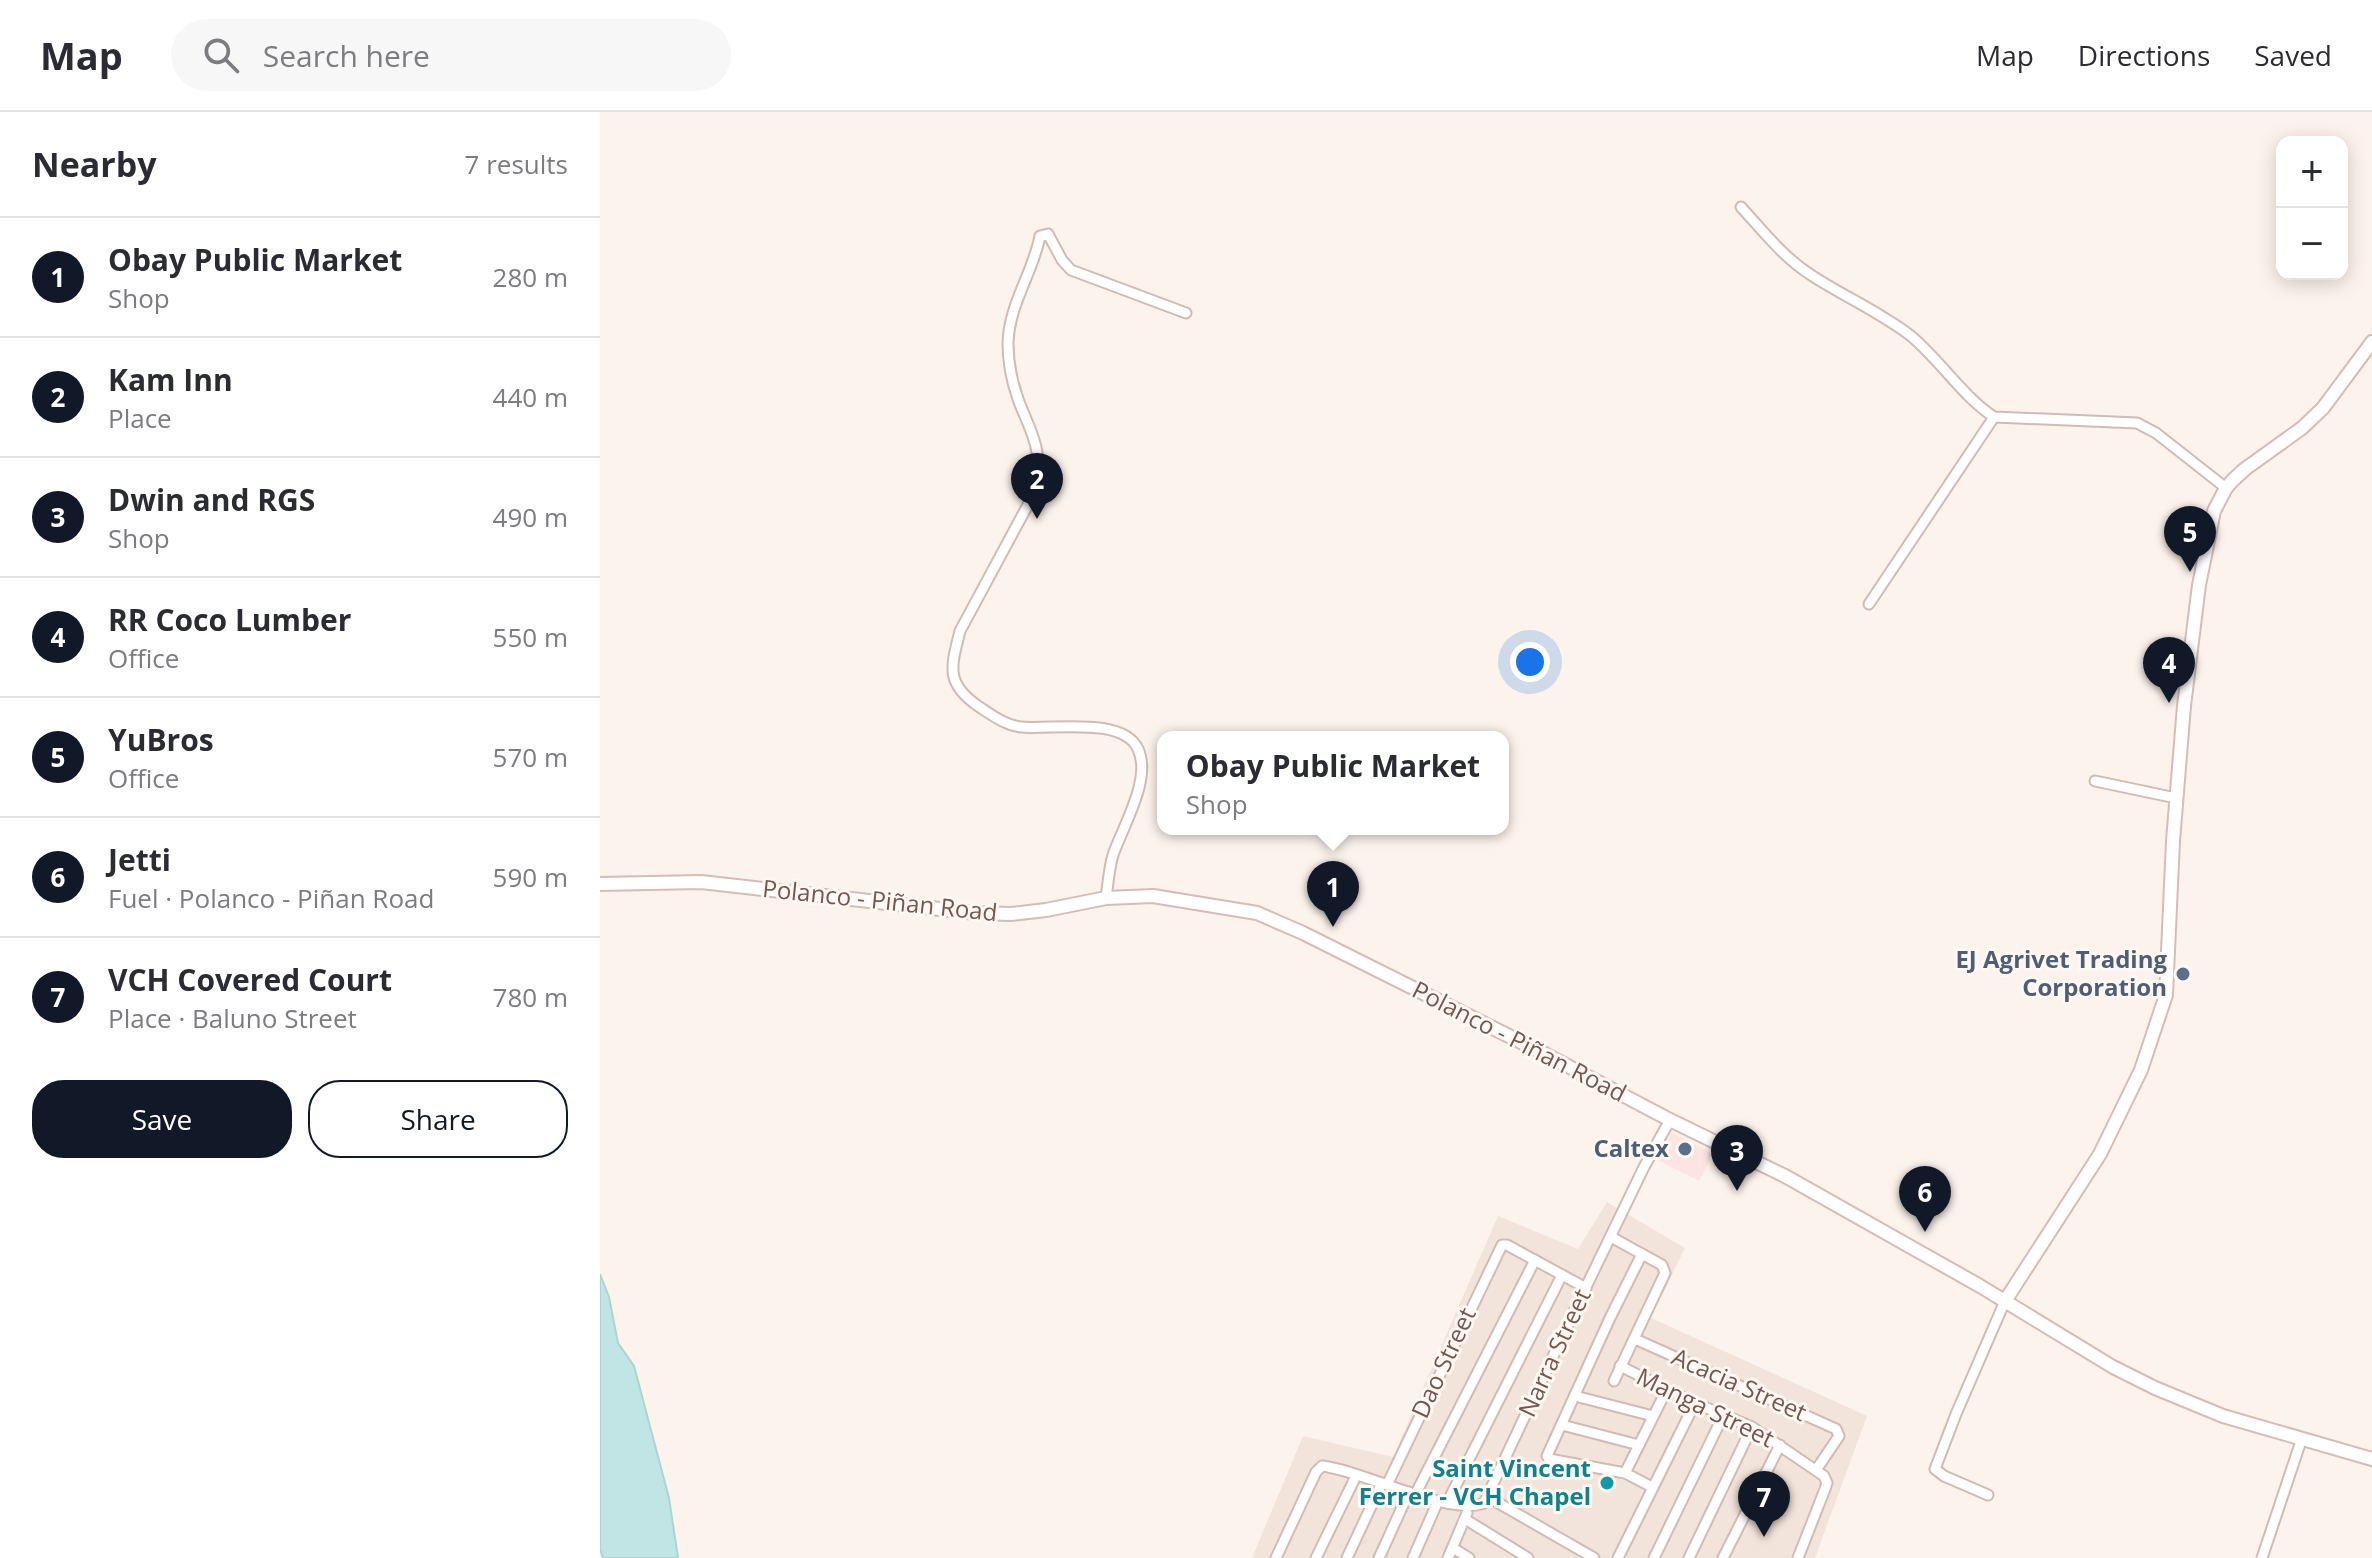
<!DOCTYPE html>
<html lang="en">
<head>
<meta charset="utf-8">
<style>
	:root { --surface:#fff; --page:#f7f7f7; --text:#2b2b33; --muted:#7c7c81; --line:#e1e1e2; --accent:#111827 }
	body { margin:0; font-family:"Open Sans",sans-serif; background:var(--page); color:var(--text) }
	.controls { position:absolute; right:24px; top:24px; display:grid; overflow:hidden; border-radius:16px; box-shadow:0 4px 20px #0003 }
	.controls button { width:72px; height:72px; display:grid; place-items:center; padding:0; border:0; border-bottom:2px solid var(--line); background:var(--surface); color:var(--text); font:40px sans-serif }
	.you { position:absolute; left:930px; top:550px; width:28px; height:28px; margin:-20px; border:6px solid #fff; border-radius:50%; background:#1a73e8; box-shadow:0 0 0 12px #1a73e833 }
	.badge { display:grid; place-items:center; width:52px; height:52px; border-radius:50%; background:var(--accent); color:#fff; font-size:26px; font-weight:700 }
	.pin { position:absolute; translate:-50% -66px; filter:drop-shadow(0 2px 4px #0008) }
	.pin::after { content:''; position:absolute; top:42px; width:28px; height:24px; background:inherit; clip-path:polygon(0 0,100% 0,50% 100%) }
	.popup { position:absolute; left:557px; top:619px; width:352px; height:104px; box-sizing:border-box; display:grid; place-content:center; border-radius:16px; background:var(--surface); filter:drop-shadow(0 2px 6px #0005); font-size:26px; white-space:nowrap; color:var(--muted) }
	.popup b { font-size:30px; color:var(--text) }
	.popup::after { content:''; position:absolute; left:50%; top:100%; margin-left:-16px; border:16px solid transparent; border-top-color:var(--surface) }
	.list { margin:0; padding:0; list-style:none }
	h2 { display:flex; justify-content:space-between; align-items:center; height:104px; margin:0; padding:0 32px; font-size:34px }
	h2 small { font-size:26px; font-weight:400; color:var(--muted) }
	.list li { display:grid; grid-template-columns:52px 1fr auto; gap:24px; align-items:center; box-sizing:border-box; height:120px; padding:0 32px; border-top:2px solid var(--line) }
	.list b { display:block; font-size:30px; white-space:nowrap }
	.list p { margin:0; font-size:26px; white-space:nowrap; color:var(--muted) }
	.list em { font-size:26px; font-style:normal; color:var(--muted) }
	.actions { display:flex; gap:16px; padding:24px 32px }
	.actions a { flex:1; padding:18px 0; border:2px solid var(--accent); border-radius:32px; text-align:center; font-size:28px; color:var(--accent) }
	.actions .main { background:var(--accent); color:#fff }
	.icon { flex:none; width:44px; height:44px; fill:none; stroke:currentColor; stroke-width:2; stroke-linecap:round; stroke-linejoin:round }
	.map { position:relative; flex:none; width:1772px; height:1446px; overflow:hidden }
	header { display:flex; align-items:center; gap:48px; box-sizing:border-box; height:112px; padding:0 40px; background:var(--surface); border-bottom:2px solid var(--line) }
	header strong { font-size:38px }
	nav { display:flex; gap:44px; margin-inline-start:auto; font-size:28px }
	.search { width:560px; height:72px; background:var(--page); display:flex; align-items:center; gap:20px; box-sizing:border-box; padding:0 28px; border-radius:44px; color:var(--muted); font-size:30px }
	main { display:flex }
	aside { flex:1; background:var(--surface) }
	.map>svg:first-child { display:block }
	.residential { fill:#f3e4db }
	.commercial { fill:#fbe4e1 }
	.water { fill:#c1e5e4; stroke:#a7d7d5; stroke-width:2 }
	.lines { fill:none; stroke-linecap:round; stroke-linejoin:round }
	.street-casing { stroke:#d1bbb4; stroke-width:13 }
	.secondary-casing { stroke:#d6bcb4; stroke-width:16 }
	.street { stroke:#fff; stroke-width:9 }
	.secondary { stroke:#fff; stroke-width:12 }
	.service-dot { fill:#5c6f8a; stroke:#fef8f3; stroke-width:3 }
	.culture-dot { fill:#0f9aa8; stroke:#fef8f3; stroke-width:3 }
	.labels { text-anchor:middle; stroke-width:6; stroke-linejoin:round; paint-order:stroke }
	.street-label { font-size:24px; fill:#77564f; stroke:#fef8f3 }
	.service-label { font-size:24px; font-weight:bold; fill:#4e5e75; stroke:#fef8f3; text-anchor:end }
	.culture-label { font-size:24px; font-weight:bold; fill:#0d838f; stroke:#fef8f3; text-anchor:end }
</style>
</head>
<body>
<header>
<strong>Map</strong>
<div class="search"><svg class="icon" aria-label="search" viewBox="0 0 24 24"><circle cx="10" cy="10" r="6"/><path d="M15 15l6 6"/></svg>Search here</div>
<nav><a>Map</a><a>Directions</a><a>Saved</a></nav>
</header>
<main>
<aside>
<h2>Nearby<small>7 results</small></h2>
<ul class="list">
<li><span class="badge">1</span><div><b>Obay Public Market</b><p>Shop</p></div><em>280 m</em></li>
<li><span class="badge">2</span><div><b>Kam Inn</b><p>Place</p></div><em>440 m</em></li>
<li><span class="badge">3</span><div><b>Dwin and RGS</b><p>Shop</p></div><em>490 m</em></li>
<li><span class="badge">4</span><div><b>RR Coco Lumber</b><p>Office</p></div><em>550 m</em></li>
<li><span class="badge">5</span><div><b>YuBros</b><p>Office</p></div><em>570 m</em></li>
<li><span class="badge">6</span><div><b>Jetti</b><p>Fuel · Polanco - Piñan Road</p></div><em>590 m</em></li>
<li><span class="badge">7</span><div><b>VCH Covered Court</b><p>Place · Baluno Street</p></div><em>780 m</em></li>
</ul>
<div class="actions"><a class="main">Save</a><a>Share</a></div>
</aside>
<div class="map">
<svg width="1772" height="1446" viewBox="0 0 1772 1446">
	<rect width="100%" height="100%" fill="#fcf3ec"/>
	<!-- residential -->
	<polygon class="residential" points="1007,1090 1085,1136 1051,1206 1267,1304 1215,1446 652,1446 703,1324 793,1345 898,1104 978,1137"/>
	<!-- commercial -->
	<polygon class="commercial" points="1072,1021 1113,1042 1099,1069 1058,1048"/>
	<!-- water -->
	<polygon class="water" points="0,1162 9,1185 18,1231 34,1254 69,1386 78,1446 3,1446 0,1437"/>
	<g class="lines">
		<!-- street casing -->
		<g class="street-casing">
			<g id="street">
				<path d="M1141 95C1163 119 1183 145 1211 163 1243 184 1280 200 1311 224 1340 248 1364 286 1394 305L1537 311 1556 321 1626 376"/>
				<polyline points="1269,492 1394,305"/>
				<polyline points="1495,669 1576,686"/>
				<path d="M506 786C508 772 509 756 513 743 523 714 552 667 538 637 523 604 451 618 422 615 406 614 392 603 378 594 345 571 351 555 360 519L430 389C435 373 439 357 437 340 434 321 424 304 418 287 412 270 408 249 408 231 409 192 433 161 440 124L448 122 462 148 471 158 586 201"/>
				<polyline points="1011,1125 1062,1153 1065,1161 1014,1269"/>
				<polyline points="1042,1142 1010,1206 947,1344 949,1347 1025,1361 1052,1375"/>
				<polyline points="1035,1227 1236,1317 1239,1324 1216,1358"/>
				<polyline points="1020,1254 1095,1291 1152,1315 1224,1364 1227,1371 1225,1377 1198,1446"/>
				<polyline points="975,1284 1053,1304"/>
				<polyline points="962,1313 1039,1333"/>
				<polyline points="1025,1361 1067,1277"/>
				<polyline points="787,1373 902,1133 907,1133 986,1176"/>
				<polyline points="816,1381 935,1148"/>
				<polyline points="1388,1383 1344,1364 1335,1357 1356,1302 1405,1189"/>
				<polyline points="888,1385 994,1446"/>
				<polyline points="847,1391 962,1163"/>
				<polyline points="865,1407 928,1446"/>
				<polyline points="853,1436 869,1446"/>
				<path d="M676 1446 716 1360 722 1354C762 1358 850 1405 884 1391L972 1204 1044 1055 1070 1008"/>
				<polyline points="716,1446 756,1364"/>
				<polyline points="747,1446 782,1371"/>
				<polyline points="779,1446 809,1380"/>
				<polyline points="813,1446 838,1389"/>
				<polyline points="848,1446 867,1401"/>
				<polyline points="1018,1446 1095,1291"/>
				<polyline points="1054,1446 1124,1302"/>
				<polyline points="1089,1446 1152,1315"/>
				<polyline points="1123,1446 1180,1333"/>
				<polyline points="1662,1446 1702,1326"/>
			</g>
		</g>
		<!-- secondary casing -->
		<g class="secondary-casing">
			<g id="secondary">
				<polyline points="0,772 101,770 375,801 411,802 446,798 506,786 553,784 657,801 703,821 945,942 1070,1008 1185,1064 1380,1174 1513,1255 1555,1276 1623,1304 1772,1347"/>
				<polyline points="1405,1189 1500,1042 1541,958 1566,883 1573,729 1584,594 1599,473 1614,399 1626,376 1633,368 1645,357 1702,316 1723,296 1772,230"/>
			</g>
		</g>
		<!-- street -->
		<use href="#street" class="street"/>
		<!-- secondary -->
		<use href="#secondary" class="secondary"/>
	</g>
	<!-- markers -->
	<g class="service-dot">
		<circle cx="1583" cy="862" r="8"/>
		<circle cx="1085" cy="1037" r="8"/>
	</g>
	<circle class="culture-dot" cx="1007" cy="1371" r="8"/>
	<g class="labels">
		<!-- street labels -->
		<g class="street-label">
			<text transform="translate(280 789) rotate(6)" y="8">Polanco - Piñan Road</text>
			<text transform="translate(919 930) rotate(27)" y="8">Polanco - Piñan Road</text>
			<text transform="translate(955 1241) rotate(-65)" y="8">Narra Street</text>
			<text transform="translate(844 1251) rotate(-65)" y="8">Dao Street</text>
			<text transform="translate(1139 1273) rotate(24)" y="8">Acacia Street</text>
			<text transform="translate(1105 1296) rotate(26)" y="8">Manga Street</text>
		</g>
		<!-- service labels -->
		<g class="service-label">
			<text x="1567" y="856">EJ Agrivet Trading<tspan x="1567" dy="28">Corporation</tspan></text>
			<text x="1069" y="1045">Caltex</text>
		</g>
		<!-- culture labels -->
		<g class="culture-label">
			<text x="991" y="1365">Saint Vincent<tspan x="991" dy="28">Ferrer - VCH Chapel</tspan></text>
		</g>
	</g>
</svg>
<div class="controls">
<button>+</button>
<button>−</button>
</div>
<div class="you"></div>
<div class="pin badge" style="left:733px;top:815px">1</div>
<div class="popup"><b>Obay Public Market</b>Shop</div>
<div class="pin badge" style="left:437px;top:407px">2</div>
<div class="pin badge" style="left:1137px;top:1079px">3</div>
<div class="pin badge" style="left:1569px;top:591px">4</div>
<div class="pin badge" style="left:1590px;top:460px">5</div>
<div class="pin badge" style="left:1325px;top:1120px">6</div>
<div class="pin badge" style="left:1164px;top:1425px">7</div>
</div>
</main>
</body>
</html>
